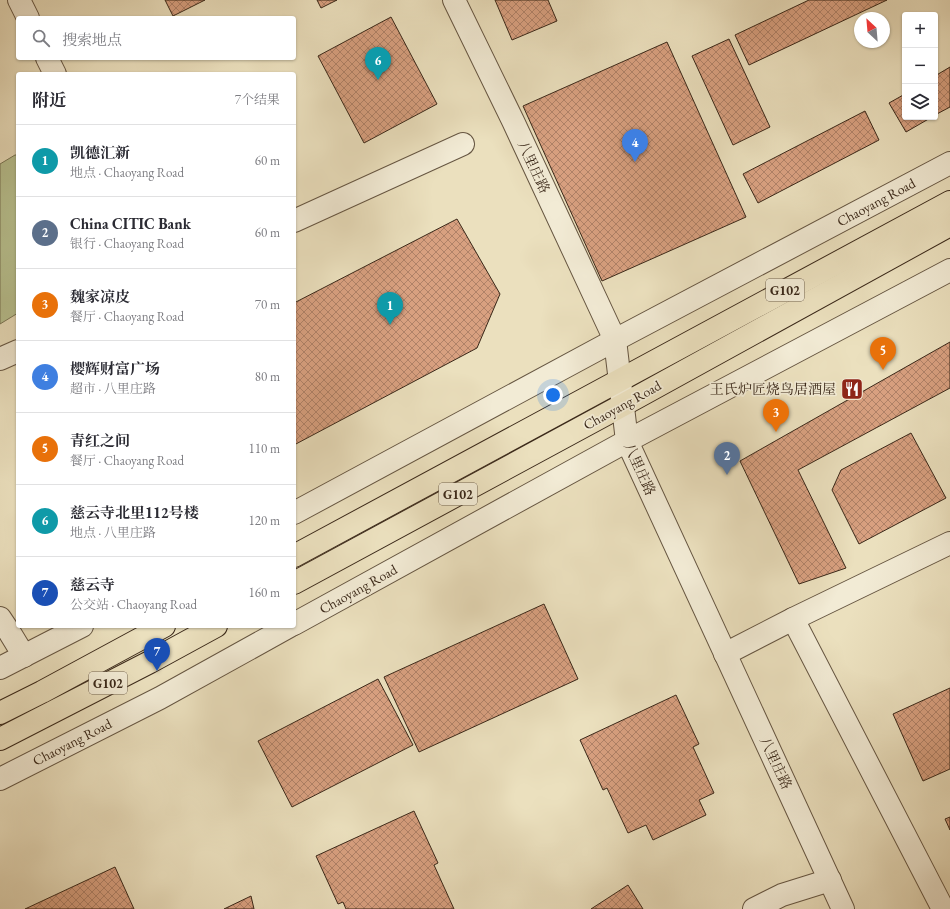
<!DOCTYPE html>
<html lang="zh">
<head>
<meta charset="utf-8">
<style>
	:root { --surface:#fff; --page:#f2f2f3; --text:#2b2b33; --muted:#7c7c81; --line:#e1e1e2; --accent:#8f2418 }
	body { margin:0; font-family:"EB Garamond","Noto Serif SC",serif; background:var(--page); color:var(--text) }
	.controls { position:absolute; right:12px; top:12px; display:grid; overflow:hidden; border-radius:4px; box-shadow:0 1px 3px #0004 }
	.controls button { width:36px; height:36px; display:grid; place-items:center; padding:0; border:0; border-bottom:1px solid var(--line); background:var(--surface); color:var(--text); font:20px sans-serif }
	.compass { position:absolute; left:854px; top:12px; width:36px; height:36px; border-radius:50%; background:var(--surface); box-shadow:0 1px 3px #0004; rotate:334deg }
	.you { position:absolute; left:553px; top:395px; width:14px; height:14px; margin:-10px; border:3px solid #fff; border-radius:50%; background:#1a73e8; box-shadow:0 0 0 6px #1a73e833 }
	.badge { display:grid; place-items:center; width:26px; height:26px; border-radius:50%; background:var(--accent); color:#fff; font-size:13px; font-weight:700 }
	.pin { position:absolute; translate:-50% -33px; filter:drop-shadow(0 1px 2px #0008) }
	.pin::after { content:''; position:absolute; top:21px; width:14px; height:12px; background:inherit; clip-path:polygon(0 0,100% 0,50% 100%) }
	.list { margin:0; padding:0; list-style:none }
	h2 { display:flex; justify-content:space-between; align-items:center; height:52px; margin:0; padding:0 16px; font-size:17px }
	h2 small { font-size:13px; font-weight:400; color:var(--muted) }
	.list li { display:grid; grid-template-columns:26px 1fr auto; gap:12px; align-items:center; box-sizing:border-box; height:72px; padding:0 16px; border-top:1px solid var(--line) }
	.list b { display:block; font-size:15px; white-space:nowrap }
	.list p { margin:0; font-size:13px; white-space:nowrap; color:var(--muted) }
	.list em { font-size:13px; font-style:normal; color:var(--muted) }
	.icon { flex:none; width:22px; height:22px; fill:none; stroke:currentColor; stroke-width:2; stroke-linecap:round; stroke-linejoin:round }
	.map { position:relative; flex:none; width:950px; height:909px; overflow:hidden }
	.search { position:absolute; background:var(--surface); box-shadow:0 1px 3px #0004; left:16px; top:16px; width:280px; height:44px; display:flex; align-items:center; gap:10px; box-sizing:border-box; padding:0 14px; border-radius:4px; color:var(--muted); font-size:15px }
	.panel { position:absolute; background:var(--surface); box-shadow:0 1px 3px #0004; left:16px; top:72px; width:280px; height:556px; border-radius:4px }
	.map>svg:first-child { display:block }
	.pitch { fill:#b8c291; stroke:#797555 }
	.building { fill:url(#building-cross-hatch); stroke:#3a2819 }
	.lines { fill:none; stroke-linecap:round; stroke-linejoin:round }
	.minor-casing { stroke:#665642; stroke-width:24 }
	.highway-casing { stroke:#3a2819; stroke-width:24 }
	.minor { stroke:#f2ebd5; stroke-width:22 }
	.highway { stroke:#ebe0be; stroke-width:22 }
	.labels { text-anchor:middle; stroke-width:3.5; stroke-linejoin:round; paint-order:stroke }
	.shield { fill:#f2ebd5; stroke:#716251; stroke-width:1 }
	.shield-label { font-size:13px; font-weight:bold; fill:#3a2819 }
	.street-label { font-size:14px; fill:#3a2819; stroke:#f2ebd5 }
	.poi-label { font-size:14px; fill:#3a2819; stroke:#f2ebd5; text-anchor:end }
</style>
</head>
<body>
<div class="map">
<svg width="950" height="909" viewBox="0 0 950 909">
	<defs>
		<pattern id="building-cross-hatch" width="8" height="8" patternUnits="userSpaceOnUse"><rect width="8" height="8" fill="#d8a080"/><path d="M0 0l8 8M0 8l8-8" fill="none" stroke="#b08268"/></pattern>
	</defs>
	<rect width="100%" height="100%" fill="#ebe0be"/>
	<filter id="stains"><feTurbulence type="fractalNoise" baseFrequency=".005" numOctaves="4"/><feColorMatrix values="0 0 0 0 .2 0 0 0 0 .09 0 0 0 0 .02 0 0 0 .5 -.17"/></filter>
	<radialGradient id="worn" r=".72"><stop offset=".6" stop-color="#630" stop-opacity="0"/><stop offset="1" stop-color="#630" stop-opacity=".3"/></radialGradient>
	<!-- pitch -->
	<polygon class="pitch" points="15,155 18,155 18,313 0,324 0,164"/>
	<!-- building -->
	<g class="building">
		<polygon points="165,0 205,0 173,16"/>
		<polygon points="317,0 337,0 321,8"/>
		<polygon points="495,0 548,0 557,21 512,40"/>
		<polygon points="809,0 887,0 749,65 735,35"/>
		<polygon points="391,17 437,104 364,143 318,56"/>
		<polygon points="729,39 770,127 733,145 692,56"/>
		<polygon points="667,42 746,217 602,281 523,106"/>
		<polygon points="950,67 950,107 935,115 935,76"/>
		<polygon points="905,94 905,117 932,117 906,132 889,103"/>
		<polygon points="865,111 879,140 758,203 743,174"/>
		<polygon points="457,219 500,294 477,348 294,445 294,303"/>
		<polygon points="950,342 950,388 798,470 846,568 799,584 740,461"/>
		<polygon points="911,433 946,498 859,544 832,490 841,470"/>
		<polygon points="544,604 578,679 419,752 384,677"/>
		<polygon points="378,679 413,745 292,807 258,741"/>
		<polygon points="950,688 950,769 923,781 893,714"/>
		<polygon points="676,695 699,744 693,747 714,793 699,800 706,815 653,840 646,825 628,833 607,788 603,790 580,740"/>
		<polygon points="414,811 438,863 434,865 454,909 346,909 343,902 338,904 316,856"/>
		<polygon points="950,817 950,830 945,819"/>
		<polygon points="115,867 134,909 25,909"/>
		<polygon points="628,885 643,909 591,909"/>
		<polygon points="251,896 254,909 224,909"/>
	</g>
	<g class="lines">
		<!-- minor casing -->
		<g class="minor-casing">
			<g id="minor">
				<polyline points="19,0 28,18"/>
				<polyline points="454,0 513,121 615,340 627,441 843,909"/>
				<polyline points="47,58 55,74"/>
				<polyline points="294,221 463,144"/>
				<polyline points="0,359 18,351"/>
				<polyline points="294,513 615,340 950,163"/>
				<polyline points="0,618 10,633 24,656"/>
				<polyline points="793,619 943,909"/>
				<polyline points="294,624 627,441 950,270"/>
				<polyline points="725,654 793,619 950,543"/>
				<polyline points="0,668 82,626"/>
				<polyline points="0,779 160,698 290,626"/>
				<polyline points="754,909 782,895 830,880"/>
			</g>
		</g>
		<!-- highway casing -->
		<g class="highway-casing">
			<g id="highway">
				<polyline points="294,556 950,202"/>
				<polyline points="294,583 623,405 950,225"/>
				<polyline points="0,713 42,692 164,626"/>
				<polyline points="0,739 150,662 216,626"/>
			</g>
		</g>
		<!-- minor -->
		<use href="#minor" class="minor"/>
		<!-- highway -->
		<use href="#highway" class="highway"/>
	</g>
	<!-- icons -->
	<defs>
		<g id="restaurant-square" transform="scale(1.15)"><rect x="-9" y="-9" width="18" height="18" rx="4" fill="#8f2418" stroke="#f2ebd5"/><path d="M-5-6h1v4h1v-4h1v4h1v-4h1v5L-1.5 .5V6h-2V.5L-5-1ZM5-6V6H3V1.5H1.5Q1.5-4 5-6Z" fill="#fff"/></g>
	</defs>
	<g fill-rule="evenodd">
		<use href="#restaurant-square" x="852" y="389"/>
	</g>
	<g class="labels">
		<!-- shield labels -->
		<g class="shield">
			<rect x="766" y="279" width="38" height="22" rx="3"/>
			<rect x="439" y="483" width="38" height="22" rx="3"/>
			<rect x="89" y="672" width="38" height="22" rx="3"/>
		</g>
		<g class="shield-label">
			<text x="785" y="295">G102</text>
			<text x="458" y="499">G102</text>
			<text x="108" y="688">G102</text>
		</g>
		<!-- street labels -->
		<g class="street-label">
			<text transform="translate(534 167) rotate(65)" y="5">八里庄路</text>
			<text transform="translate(876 202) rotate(-28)" y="5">Chaoyang Road</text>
			<text transform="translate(622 405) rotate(-29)" y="5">Chaoyang Road</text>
			<text transform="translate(640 469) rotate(66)" y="5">八里庄路</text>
			<text transform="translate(358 589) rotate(-29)" y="5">Chaoyang Road</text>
			<text transform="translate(72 742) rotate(-27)" y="5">Chaoyang Road</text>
			<text transform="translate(776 763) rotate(65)" y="5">八里庄路</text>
		</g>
		<!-- poi labels -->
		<g class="poi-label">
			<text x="836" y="394">王氏炉匠烧鸟居酒屋</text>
		</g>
	</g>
	<rect width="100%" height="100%" filter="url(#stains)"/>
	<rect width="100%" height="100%" fill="url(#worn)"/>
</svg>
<div class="controls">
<button>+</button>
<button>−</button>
<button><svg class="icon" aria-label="layers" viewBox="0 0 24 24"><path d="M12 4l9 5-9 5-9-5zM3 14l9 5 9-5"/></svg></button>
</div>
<svg class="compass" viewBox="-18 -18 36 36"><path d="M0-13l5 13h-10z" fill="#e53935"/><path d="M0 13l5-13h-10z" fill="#7c7c81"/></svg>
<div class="you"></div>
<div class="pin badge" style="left:390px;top:325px;background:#0f9aa8">1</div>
<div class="pin badge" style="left:727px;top:475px;background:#5c6f8a">2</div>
<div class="pin badge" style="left:776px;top:432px;background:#e8710a">3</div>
<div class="pin badge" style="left:635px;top:162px;background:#3f7fe0">4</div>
<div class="pin badge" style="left:883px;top:370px;background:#e8710a">5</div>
<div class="pin badge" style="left:378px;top:80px;background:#0f9aa8">6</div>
<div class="pin badge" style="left:157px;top:671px;background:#1a4fb4">7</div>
<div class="search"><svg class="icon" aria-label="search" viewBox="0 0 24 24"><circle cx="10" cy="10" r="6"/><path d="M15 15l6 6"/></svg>搜索地点</div>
<section class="panel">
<h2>附近<small>7个结果</small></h2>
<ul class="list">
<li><span class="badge" style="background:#0f9aa8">1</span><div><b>凯德汇新</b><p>地点 · Chaoyang Road</p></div><em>60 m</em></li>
<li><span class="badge" style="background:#5c6f8a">2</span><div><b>China CITIC Bank</b><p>银行 · Chaoyang Road</p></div><em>60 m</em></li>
<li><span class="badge" style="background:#e8710a">3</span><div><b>魏家凉皮</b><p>餐厅 · Chaoyang Road</p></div><em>70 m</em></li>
<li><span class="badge" style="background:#3f7fe0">4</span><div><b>樱辉财富广场</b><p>超市 · 八里庄路</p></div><em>80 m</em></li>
<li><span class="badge" style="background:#e8710a">5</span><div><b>青红之间</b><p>餐厅 · Chaoyang Road</p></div><em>110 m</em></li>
<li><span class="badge" style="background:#0f9aa8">6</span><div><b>慈云寺北里112号楼</b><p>地点 · 八里庄路</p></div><em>120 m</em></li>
<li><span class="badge" style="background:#1a4fb4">7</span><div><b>慈云寺</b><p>公交站 · Chaoyang Road</p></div><em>160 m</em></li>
</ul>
</section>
</div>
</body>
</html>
